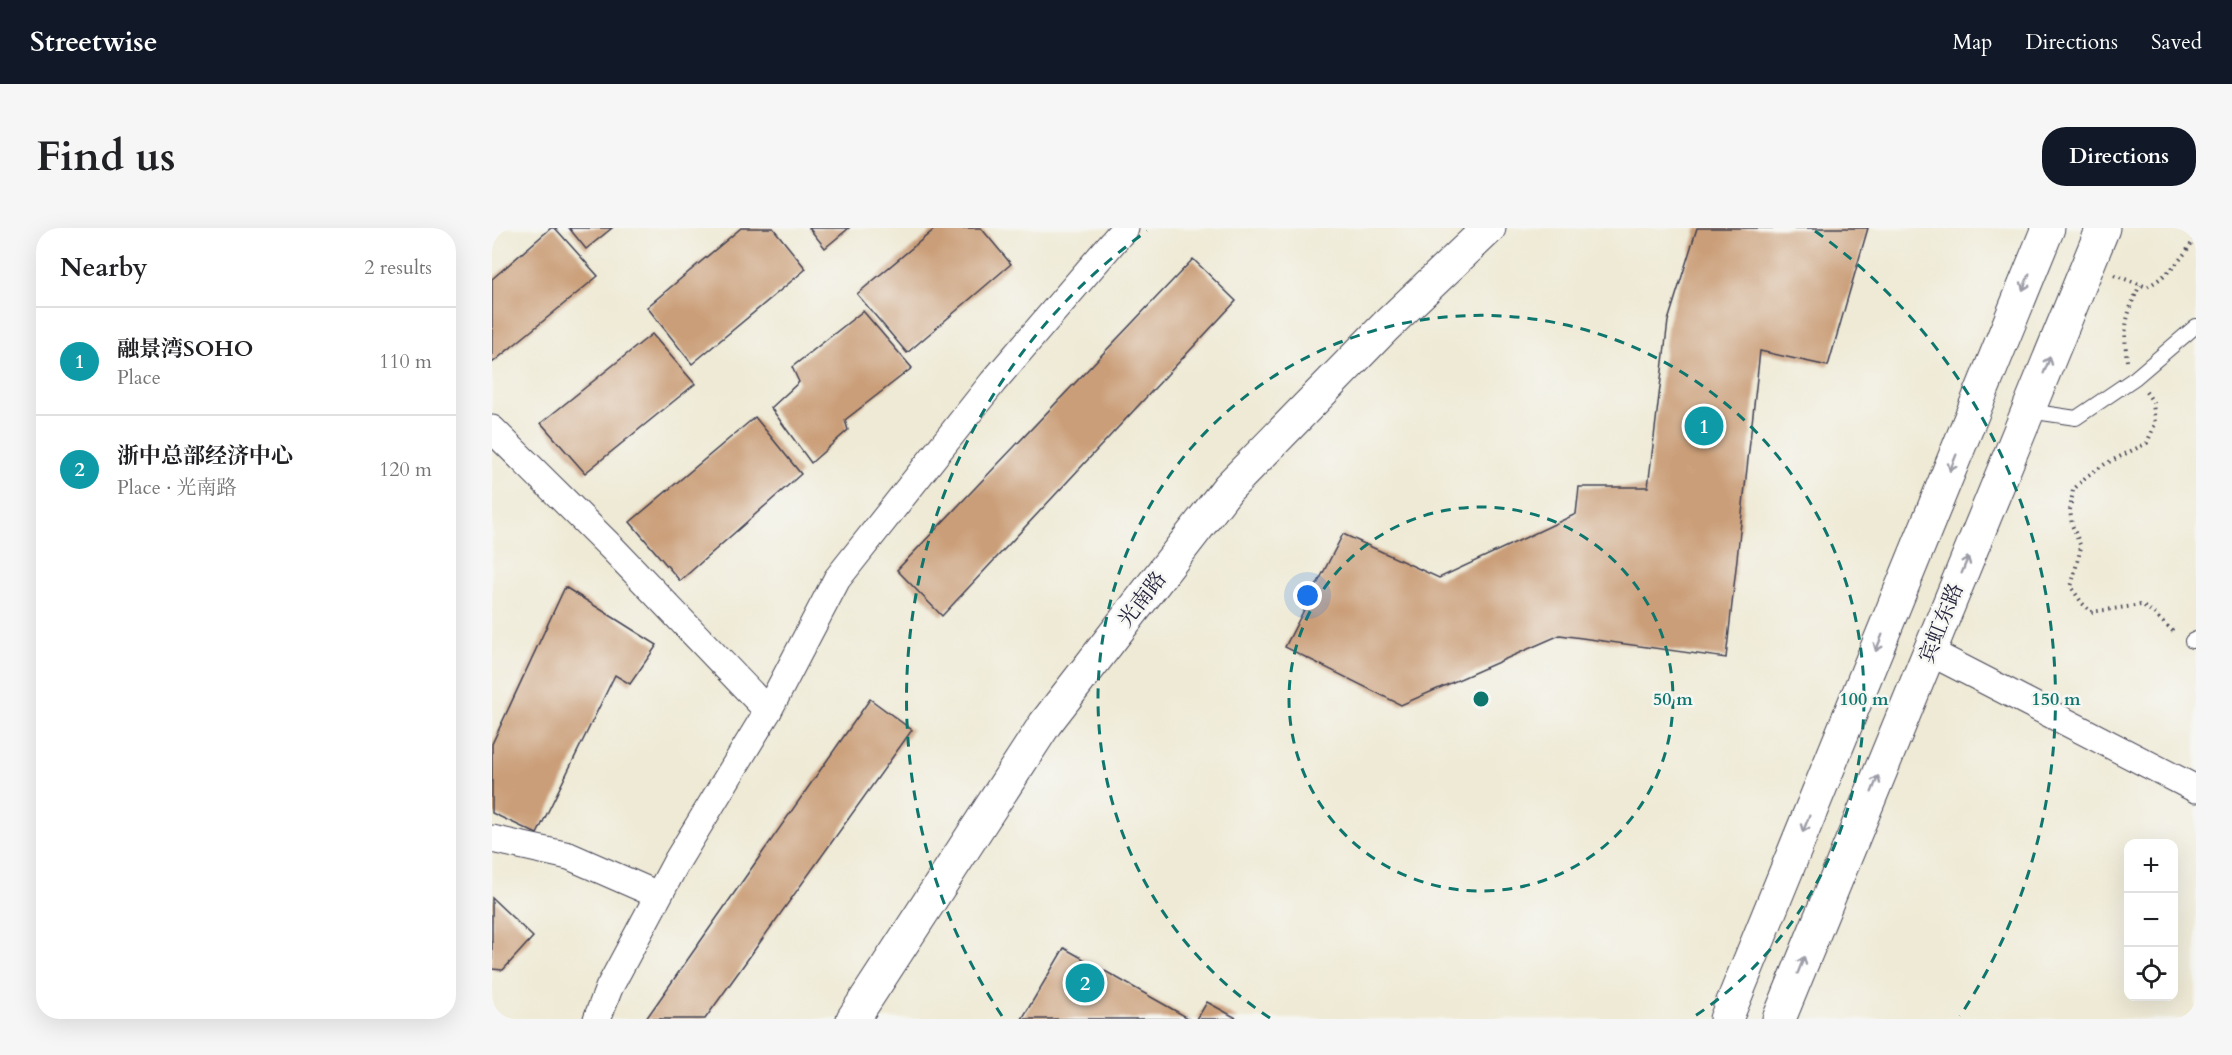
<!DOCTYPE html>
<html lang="en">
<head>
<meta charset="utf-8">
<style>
	:root { --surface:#fff; --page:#f6f6f6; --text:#202124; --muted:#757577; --line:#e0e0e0; --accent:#111827 }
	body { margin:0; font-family:Cardo,"Noto Serif SC",serif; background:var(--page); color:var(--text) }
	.controls { position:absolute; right:18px; bottom:18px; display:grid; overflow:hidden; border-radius:12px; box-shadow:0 6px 24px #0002 }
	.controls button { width:54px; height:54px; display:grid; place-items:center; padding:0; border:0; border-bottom:2px solid var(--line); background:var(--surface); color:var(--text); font:30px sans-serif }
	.you { position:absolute; left:816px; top:368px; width:21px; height:21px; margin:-15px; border:4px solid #fff; border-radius:50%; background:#1a73e8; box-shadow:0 0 0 9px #1a73e833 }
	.badge { display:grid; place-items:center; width:39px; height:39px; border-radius:50%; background:var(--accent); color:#fff; font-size:20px; font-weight:700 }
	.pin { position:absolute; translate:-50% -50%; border:3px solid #fff; box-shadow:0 2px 6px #0006 }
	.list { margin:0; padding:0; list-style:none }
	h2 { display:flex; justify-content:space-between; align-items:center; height:78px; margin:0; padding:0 24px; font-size:26px }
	h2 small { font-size:20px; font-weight:400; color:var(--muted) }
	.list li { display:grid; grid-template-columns:39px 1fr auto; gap:18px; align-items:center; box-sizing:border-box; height:108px; padding:0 24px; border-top:2px solid var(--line) }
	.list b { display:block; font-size:22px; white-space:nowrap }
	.list p { margin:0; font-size:20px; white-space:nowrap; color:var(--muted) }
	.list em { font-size:20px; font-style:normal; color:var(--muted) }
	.icon { flex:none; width:33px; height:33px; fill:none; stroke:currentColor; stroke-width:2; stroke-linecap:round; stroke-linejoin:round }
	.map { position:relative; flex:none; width:1704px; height:791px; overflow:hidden; border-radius:24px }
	header { display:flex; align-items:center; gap:36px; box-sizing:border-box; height:84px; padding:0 30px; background:var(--accent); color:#fff }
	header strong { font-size:28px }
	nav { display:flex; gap:33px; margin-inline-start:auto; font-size:21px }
	.intro { display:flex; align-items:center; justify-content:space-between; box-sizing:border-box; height:144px; padding:0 36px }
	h1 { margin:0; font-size:42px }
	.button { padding:15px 27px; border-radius:24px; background:var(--accent); color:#fff; font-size:21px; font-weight:700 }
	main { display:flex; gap:36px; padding:0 36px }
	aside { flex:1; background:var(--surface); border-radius:24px; box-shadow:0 6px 24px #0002 }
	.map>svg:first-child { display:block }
	.building { fill:#ca9e78 }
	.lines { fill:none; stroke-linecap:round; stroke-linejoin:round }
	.service-casing { stroke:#414052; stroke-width:16 }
	.minor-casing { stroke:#414052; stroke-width:29 }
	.secondary-casing { stroke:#414052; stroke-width:35 }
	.path { stroke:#414052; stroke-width:4; stroke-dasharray:1.5 4.5; stroke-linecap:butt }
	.service { stroke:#fff; stroke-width:14 }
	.minor { stroke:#fff; stroke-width:27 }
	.secondary { stroke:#fff; stroke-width:33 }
	.oneway { stroke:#9c9ca7 }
	.ring { fill:none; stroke:#0f766e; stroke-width:3; stroke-dasharray:10 8 }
	.labels { text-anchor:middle; stroke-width:5; stroke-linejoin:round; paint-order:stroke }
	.street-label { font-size:21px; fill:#22223b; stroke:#f6f6f2 }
	.centre { fill:#0f766e; stroke:#f6f6f2; stroke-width:3 }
	.ring-label { font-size:18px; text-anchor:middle; font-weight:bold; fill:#0f766e; stroke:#f6f6f2; stroke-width:5; stroke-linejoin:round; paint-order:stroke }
</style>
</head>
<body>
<header>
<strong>Streetwise</strong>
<nav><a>Map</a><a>Directions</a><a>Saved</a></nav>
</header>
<div class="intro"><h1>Find us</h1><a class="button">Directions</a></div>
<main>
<aside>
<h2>Nearby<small>2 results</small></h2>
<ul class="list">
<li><span class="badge" style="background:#0f9aa8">1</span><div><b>融景湾SOHO</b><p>Place</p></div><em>110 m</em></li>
<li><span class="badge" style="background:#0f9aa8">2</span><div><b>浙中总部经济中心</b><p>Place · 光南路</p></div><em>120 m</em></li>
</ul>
</aside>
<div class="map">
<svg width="1704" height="791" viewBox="0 0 1704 791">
	<rect width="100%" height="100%" fill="#f6f6f2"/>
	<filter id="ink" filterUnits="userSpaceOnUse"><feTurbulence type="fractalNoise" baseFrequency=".0167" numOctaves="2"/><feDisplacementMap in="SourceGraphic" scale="12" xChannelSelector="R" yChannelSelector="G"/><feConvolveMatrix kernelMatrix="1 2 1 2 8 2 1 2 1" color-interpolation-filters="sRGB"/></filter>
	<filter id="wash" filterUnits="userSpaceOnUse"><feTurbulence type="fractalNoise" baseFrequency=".008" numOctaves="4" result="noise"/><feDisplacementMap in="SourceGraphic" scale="24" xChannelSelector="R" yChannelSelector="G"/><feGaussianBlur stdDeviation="1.35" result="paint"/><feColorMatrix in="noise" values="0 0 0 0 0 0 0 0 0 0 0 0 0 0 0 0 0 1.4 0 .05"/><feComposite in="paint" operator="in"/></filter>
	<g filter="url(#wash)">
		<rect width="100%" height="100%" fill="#efead5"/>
		<g id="blocks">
			<!-- building -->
			<g class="building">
				<polygon points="59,0 63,0 106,48 0,135 0,51"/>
				<polygon points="77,0 120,0 94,21"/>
				<polygon points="249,0 281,0 314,41 200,136 155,79"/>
				<polygon points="317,0 357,0 333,20"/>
				<polygon points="444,0 489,0 519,36 415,125 365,66"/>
				<polygon points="1205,0 1376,0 1336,138 1268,123 1234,430 1068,407 909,477 793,419 851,306 947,350 1084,286 1087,259 1156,259 1176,93"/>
				<polygon points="701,31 744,73 450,388 405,342"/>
				<polygon points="371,83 420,140 353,192 356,202 319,235 279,180 307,154 300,139"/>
				<polygon points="160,106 203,156 93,245 49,195"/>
				<polygon points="263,189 309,246 188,353 138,294"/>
				<polygon points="73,359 165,417 138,456 123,447 45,606 0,585 0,516"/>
				<polygon points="378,471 420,502 213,791 154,791"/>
				<polygon points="0,670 41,709 11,742 0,741"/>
				<polygon points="572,720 698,791 530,791"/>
				<polygon points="715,774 746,791 705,791"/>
			</g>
		</g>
	</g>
	<g filter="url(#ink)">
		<use href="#blocks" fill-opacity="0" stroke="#414052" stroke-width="1.5"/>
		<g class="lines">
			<!-- service casing -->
			<g class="service-casing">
				<g id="service">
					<polyline points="1537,183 1584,190 1643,150 1704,98"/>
					<polyline points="1700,413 1704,411"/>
				</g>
			</g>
			<!-- minor casing -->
			<g class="minor-casing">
				<g id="minor">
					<polyline points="0,201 121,321 276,483"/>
					<polyline points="1438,424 1704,561"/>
					<polyline points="0,611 77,628 166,667"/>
					<polyline points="105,791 117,760 185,633 276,483 345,351 501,154 633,0"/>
				</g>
			</g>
			<!-- secondary casing -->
			<g class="secondary-casing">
				<g id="secondary">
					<polyline points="361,791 553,496 736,260 894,98 997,0"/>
					<polyline points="1234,791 1556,0"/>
					<polyline points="1287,791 1611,0"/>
				</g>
			</g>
			<!-- path -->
			<g class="path">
				<path d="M1622 47 1655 59C1678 46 1691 30 1704 8"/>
				<path d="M1635 133C1631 100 1634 86 1648 57"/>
				<polyline points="1654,164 1661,174 1663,196 1655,215 1613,236 1594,249 1581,262 1578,282 1580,297 1589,319 1579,359 1590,375 1599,384 1649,377 1660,384 1683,405"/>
			</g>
			<!-- service -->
			<use href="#service" class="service"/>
			<!-- minor -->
			<use href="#minor" class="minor"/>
			<!-- secondary -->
			<use href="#secondary" class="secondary"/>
		</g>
		<!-- one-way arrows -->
		<defs><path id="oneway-shaft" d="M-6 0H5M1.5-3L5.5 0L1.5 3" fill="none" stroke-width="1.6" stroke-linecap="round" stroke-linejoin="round" transform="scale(1.5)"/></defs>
		<g class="oneway">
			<use href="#oneway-shaft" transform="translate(1534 54) rotate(112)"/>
			<use href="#oneway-shaft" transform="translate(1555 137) rotate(-68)"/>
			<use href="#oneway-shaft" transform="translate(1461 235) rotate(112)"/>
			<use href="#oneway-shaft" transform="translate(1473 337) rotate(-68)"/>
			<use href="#oneway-shaft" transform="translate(1387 415) rotate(112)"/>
			<use href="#oneway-shaft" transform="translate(1383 556) rotate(-68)"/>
			<use href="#oneway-shaft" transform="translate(1314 596) rotate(112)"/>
			<use href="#oneway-shaft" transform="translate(1309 737) rotate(-68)"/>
		</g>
	</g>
	<!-- distance rings -->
	<g class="ring">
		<circle cx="989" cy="471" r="192"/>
		<path d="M778 790A383 383 0 1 1 1200 790"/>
		<path d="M510 788A575 575 0 0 1 655 3M1323 3A575 575 0 0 1 1468 788"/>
	</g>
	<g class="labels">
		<!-- street labels -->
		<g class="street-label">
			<text transform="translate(650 371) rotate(-52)" y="7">光南路</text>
			<text transform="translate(1449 395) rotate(-68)" y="7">宾虹东路</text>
		</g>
	</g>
	<circle cx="989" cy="471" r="9" class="centre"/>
	<g class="ring-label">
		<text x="1181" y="477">50 m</text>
		<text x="1372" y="477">100 m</text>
		<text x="1564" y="477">150 m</text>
	</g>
</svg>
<div class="controls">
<button>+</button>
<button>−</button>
<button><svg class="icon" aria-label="locate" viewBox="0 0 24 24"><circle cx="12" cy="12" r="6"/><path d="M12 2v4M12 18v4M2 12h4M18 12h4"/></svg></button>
</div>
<div class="you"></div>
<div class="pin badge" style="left:1212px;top:198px;background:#0f9aa8">1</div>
<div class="pin badge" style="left:593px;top:755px;background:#0f9aa8">2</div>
</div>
</main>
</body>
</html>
